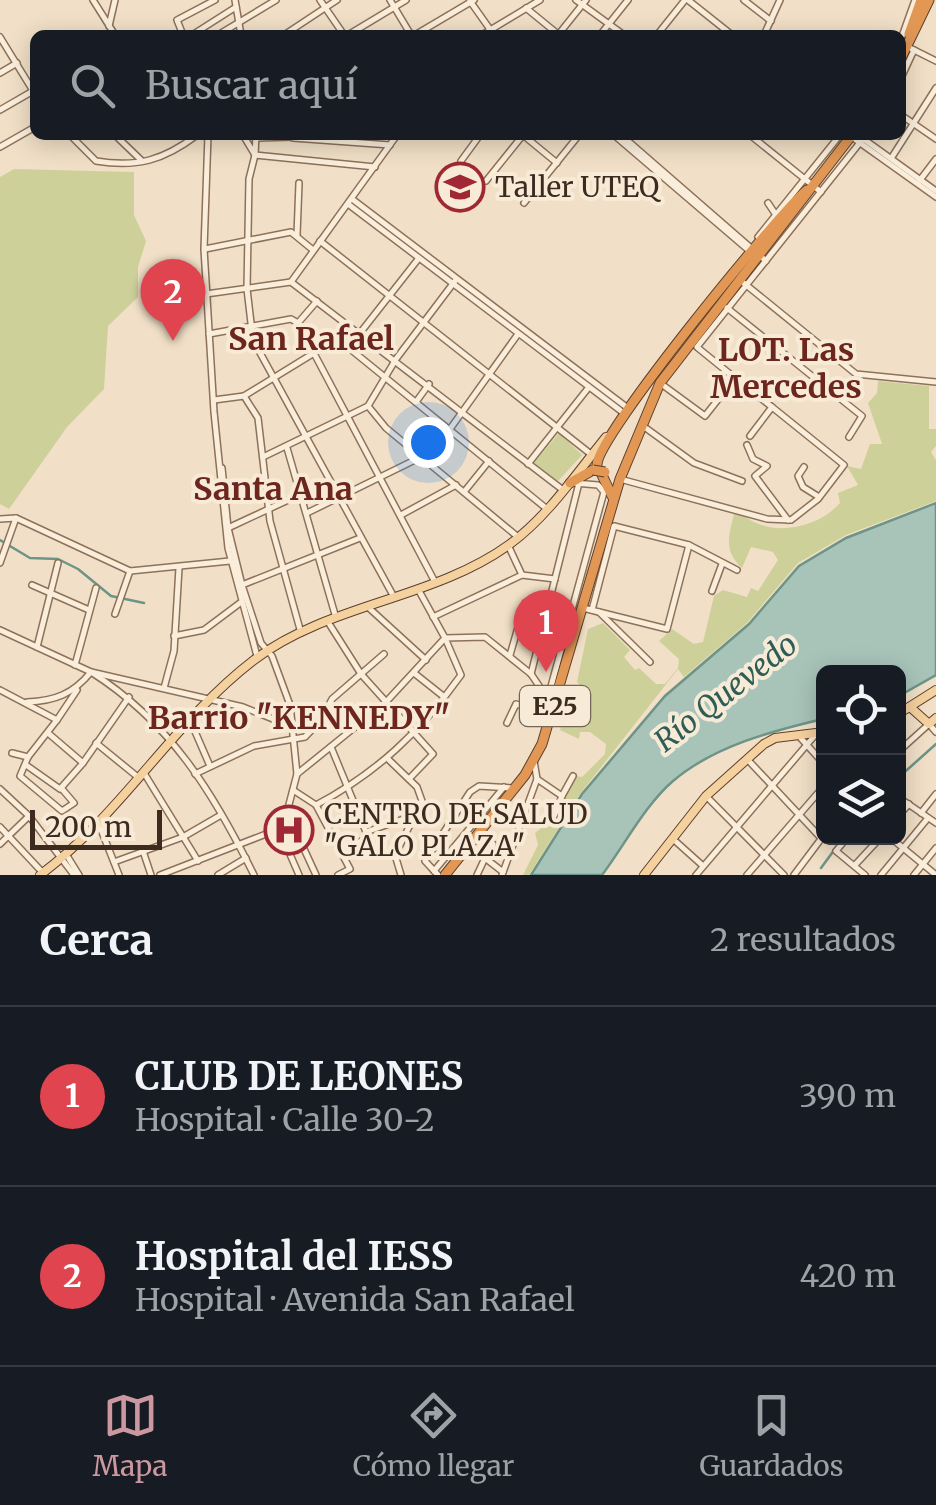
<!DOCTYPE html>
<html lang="es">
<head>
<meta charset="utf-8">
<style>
	:root { --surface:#171b24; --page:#20242c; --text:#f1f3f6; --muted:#9ea1a6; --line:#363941; --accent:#cc989f }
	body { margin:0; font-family:Merriweather,serif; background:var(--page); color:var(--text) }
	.controls { position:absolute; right:30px; bottom:30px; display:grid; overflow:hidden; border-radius:15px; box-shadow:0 5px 25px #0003 }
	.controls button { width:90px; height:90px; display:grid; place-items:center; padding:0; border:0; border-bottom:2px solid var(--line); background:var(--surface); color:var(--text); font:50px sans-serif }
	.scale { position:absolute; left:30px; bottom:25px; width:132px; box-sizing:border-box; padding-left:10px; border:5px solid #3d2b1f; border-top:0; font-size:28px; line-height:35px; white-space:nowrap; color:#3d2b1f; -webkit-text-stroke:8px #f7ebd7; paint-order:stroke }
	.you { position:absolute; left:428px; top:442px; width:35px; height:35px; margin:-25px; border:8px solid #fff; border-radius:50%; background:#1a73e8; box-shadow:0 0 0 15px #1a73e833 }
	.badge { display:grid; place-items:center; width:65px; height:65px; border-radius:50%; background:var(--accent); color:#fff; font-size:32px; font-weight:700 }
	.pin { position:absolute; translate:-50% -82px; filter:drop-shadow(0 2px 5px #0008) }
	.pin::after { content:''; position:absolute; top:52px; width:35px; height:30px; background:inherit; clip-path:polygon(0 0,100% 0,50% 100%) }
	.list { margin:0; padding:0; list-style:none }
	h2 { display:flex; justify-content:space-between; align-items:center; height:130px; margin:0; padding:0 40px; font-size:42px }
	h2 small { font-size:32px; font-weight:400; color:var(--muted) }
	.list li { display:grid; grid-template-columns:65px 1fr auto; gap:30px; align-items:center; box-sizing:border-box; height:180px; padding:0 40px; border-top:2px solid var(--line) }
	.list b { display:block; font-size:38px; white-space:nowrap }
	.list p { margin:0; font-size:32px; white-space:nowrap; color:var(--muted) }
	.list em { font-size:32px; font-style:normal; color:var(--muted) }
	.icon { flex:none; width:55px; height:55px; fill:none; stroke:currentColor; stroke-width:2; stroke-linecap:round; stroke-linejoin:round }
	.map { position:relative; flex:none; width:936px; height:875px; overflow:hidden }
	.search { position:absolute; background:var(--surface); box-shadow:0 5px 25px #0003; left:30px; right:30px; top:30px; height:110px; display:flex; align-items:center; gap:25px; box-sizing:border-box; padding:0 35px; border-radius:15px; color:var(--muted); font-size:38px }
	.sheet { height:490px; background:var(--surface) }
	nav { display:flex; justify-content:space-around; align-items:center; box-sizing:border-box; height:140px; border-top:2px solid var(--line); background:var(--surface); font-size:28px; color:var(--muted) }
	nav a { display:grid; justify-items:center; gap:5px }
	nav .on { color:var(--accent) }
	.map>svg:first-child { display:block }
	.green { fill:#ced09a }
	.water { fill:#a8c4b9; stroke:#6e9387; stroke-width:2.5 }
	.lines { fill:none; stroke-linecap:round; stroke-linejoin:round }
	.stream { stroke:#6e9387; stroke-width:2.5 }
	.minor-casing { stroke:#8d715b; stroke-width:8 }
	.major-casing { stroke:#5b402f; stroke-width:10 }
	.highway-casing { stroke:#5b402f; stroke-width:11 }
	.minor { stroke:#faeedb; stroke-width:5 }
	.major { stroke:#f4d19e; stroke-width:8 }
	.highway { stroke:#e29755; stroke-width:9 }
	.highway-bridge-casing { stroke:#5b402f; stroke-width:11; stroke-linecap:butt }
	.highway-bridge { stroke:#e29755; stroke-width:9 }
	.labels { text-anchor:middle; stroke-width:8; stroke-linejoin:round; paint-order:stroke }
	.shield { fill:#f7ebd7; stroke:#756556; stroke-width:2.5 }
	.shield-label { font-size:25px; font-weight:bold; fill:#3d2b1f }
	.poi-label { font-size:28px; fill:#3d2b1f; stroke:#f7ebd7; text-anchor:start }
	.water-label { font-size:30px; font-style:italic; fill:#2e5d56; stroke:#f7ebd7 }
	.quarter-label { font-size:32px; font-weight:bold; fill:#6c261d; stroke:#f7ebd7 }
</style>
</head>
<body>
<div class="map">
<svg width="936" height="875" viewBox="0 0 936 875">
	<rect width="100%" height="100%" fill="#f1e0c7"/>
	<!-- green -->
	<g class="green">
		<polygon points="14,169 134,172 134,215 146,241 138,267 138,297 108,326 104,389 67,427 9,509 0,504 0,177"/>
		<path d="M878 381 929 386V429H936V446L931 452 936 460V501L846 535 798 563 747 623 684 677 678 669 580 794 529 875H523L538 845 535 833 557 815 551 806 553 802 562 806 575 776 582 777 605 754 606 744 590 732H580L579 739 560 730 568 699 576 700 585 691 577 682 588 629 603 623 630 650 624 657 635 670 639 668 656 684H665L678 668 679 659 659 641 672 629 694 644 703 642 714 596 723 590 747 597 751 588 758 591 778 560 773 552 751 547 742 568C723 550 729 537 734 513 745 515 747 519 756 523 783 535 821 525 840 503L838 493 858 485 847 466 861 469 870 444H882L868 403 877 393Z"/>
		<polygon points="559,433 582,455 558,481 534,463"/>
	</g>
	<!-- water -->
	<path class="water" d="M936 503V675L899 696 898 672H824L823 719C772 731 714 746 673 781 645 805 624 846 602 875H531L582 794 665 696 749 624 799 566 846 538Z"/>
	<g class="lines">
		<!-- stream -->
		<g class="stream">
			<polyline points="0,540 30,558 58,559 78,569 111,596 144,603"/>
			<polyline points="898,778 936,744"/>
			<polyline points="821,868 843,838"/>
		</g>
		<!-- minor casing -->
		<g class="minor-casing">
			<g id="minor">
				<polyline points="93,0 115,35"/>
				<polyline points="235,0 241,35"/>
				<polyline points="320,0 344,35"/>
				<polyline points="390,0 411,35"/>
				<polyline points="576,0 624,35"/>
				<polyline points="688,0 732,35"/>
				<polyline points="744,0 771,21"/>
				<polyline points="470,1 494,35"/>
				<polyline points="526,8 559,35"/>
				<polyline points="109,26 115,0"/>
				<polyline points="183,35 177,20 215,0"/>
				<polyline points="192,35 236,7"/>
				<polyline points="218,35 276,0"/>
				<polyline points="284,35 337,0"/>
				<polyline points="348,35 406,0"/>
				<polyline points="415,35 474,0"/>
				<polyline points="482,35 540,0"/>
				<polyline points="558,35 586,0"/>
				<polyline points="600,35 628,0"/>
				<polyline points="657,35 685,0"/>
				<polyline points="764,35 780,0"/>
				<polyline points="0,37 35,94"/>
				<polyline points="901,39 915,0"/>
				<polyline points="906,46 936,61"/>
				<polyline points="0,73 17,63"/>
				<polyline points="901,78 914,50"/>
				<polyline points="0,110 33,91"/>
				<polyline points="901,115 936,139"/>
				<path d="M70 135 96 161C137 168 164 160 197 135"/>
				<polyline points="115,135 142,161"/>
				<polyline points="208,135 204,249 214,412 228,548 257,656"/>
				<polyline points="243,135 255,155 256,135"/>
				<polyline points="523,135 557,163"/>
				<polyline points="614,135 752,253"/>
				<polyline points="621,135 766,261"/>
				<polyline points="750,135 821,192"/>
				<polyline points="849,135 936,197"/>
				<polyline points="858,135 936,191"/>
				<polyline points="257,138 293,137"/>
				<polyline points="293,138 390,145"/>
				<polyline points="0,147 35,127"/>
				<polyline points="892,157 936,88"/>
				<polyline points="461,161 480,135"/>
				<polyline points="375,167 255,155 249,179 247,289 253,340 394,597"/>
				<polyline points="920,180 936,159"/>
				<polyline points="486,181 523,135"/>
				<polyline points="352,199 629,409"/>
				<polyline points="524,203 579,135"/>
				<polyline points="768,203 776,215"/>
				<polyline points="348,204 625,414"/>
				<polyline points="297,235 299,183"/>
				<polyline points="758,237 840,135"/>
				<polyline points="320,241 592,455"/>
				<polyline points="205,249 291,232 313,250"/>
				<polyline points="740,280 856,374 936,382"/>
				<polyline points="291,282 563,490"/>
				<polyline points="206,294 291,282 397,135"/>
				<polyline points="727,308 862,416 849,437"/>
				<polyline points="298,323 435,582"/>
				<polyline points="298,323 317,301"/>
				<polyline points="360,333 419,258"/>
				<polyline points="209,334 291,319 298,323"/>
				<polyline points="344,344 547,509"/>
				<polyline points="697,347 866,135"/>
				<polyline points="698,348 735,378"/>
				<polyline points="660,383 705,416 735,378 772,407 750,436"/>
				<polyline points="244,396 314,353"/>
				<polyline points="214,400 244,396 258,418 270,521 301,633"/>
				<polyline points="416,402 429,384"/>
				<polyline points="368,406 386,428 518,537"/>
				<polyline points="643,426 694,463 742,481"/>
				<polyline points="450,429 518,334"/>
				<polyline points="747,445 753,459 767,466 755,476 788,520"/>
				<polyline points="287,448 336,618"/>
				<polyline points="263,457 368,406 396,359 455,281"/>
				<polyline points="528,464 589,387"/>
				<polyline points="804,467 798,476 803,487 819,497"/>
				<polyline points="222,468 228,528 242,585 261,643 272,656 290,705 297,774 287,812 316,875"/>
				<polyline points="620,479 767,519 791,520 818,499 844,465 772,407"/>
				<polyline points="464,492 489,461"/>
				<polyline points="307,513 421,457"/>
				<polyline points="401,515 456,485"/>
				<polyline points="0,519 16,518 130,571 230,561"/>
				<polyline points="228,528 301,494"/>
				<polyline points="0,563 16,518"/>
				<polyline points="522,575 555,579"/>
				<polyline points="32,585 89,610"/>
				<polyline points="242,585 360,538"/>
				<polyline points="712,591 722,564"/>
				<polyline points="369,608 426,660"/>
				<polyline points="583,608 599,612 650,662"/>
				<polyline points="592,610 614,526 689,545 737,570"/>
				<polyline points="599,612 667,629 689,545"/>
				<polyline points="115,614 130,571"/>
				<polyline points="433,617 522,575 508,545"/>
				<polyline points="328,622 361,674 433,754 409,779"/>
				<polyline points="0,630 91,672 243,707 293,727"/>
				<polyline points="174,636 204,630 240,603"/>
				<polyline points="37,647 58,563"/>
				<polyline points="510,655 525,603"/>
				<polyline points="75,665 96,588"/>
				<polyline points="414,673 443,696"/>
				<polyline points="531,674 579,483"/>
				<polyline points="164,688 174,651 179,568"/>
				<polyline points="0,690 57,720 77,690"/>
				<polyline points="547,701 604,492 598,485 574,483"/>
				<path d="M27 702C55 701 73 694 91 672 170 722 213 792 254 875"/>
				<polyline points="190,720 210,766"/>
				<polyline points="507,723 516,704 540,711 550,707"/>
				<polyline points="48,733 83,763 129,697"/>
				<polyline points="798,735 824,764"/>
				<polyline points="96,743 139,778"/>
				<polyline points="331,747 366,832 415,815 422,801 417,787 389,760"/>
				<polyline points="898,752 929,724 936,732"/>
				<polyline points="12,753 28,757 57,720"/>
				<polyline points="28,757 20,776 62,811 74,803 62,789"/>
				<polyline points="748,760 821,838"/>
				<polyline points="26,765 60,789 83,763"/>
				<polyline points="144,773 198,861"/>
				<polyline points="195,774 254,746 305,737 321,720 332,699 384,654"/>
				<polyline points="297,774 386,702 445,638 418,589"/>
				<polyline points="537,779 562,796 573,776"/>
				<polyline points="0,789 29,816"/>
				<path d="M293 790 316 805C377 773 421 731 461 675L445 638 485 637 531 674 554 708"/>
				<polyline points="706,796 784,875"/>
				<polyline points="898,797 936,823"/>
				<polyline points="316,805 350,869 338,875"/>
				<polyline points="921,813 936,794"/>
				<polyline points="554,816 562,796"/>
				<polyline points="898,816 909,804"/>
				<polyline points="98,822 119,875"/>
				<polyline points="0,827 43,873"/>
				<polyline points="279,829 299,875"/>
				<polyline points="847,838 836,851 865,875"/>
				<polyline points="891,838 936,875"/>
				<polyline points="673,839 702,865"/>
				<polyline points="0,844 29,816 74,875"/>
				<polyline points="493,844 485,858 503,872"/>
				<polyline points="340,851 366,839 366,832"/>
				<polyline points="66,854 79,875"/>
				<polyline points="144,854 151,875"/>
				<polyline points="114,862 183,837 221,815"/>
				<polyline points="855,865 880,838"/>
				<polyline points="434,871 504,787"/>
				<polyline points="160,875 279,829 287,812"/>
				<polyline points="218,875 246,858"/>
				<polyline points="401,875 395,855 414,817"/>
				<polyline points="438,875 425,861 470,792 479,786 512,788"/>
				<polyline points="477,875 485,858"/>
				<polyline points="502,875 537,779 534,761"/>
				<polyline points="696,875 816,734"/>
				<polyline points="747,875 824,786"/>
				<polyline points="794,875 824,835"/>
				<polyline points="881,875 928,818"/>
				<polyline points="914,875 936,848"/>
			</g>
		</g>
		<!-- major casing -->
		<g class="major-casing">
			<g id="major">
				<polyline points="910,707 929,724 936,718"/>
				<polyline points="898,714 936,690"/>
				<path d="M40 875C122 814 173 722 254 660 329 603 433 600 510 544 548 516 576 474 606 437"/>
				<polyline points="644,875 706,796 764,744 775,738 824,732"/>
			</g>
		</g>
		<!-- highway casing -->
		<g class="highway-casing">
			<g id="highway">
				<polyline points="909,34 921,0"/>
				<polyline points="901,58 929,0"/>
				<path d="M597 465C596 437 776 216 807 190"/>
				<polyline points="602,475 612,496"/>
				<polyline points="570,483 593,470"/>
				<polyline points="445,875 525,775 542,744 620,479 660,383 852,135"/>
			</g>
		</g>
		<!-- minor -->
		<use href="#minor" class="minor"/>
		<!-- major -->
		<use href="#major" class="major"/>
		<!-- highway -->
		<use href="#highway" class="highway"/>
		<!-- highway-bridge casing -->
		<g class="highway-bridge-casing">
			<polyline id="highway-bridge" points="593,470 605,472"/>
		</g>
		<!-- highway-bridge -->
		<use href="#highway-bridge" class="highway-bridge"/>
	</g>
	<!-- icons -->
	<defs>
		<g id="university-ring" transform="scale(2.5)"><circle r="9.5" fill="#f7ebd7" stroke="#9f2834" stroke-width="1.5"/><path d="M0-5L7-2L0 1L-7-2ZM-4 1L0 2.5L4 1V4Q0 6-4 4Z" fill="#9f2834"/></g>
		<g id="hospital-ring" transform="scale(2.5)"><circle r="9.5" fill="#f7ebd7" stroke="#9f2834" stroke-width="1.5"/><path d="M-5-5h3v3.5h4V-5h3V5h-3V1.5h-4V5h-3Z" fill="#9f2834"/></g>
	</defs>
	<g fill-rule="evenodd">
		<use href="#university-ring" x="460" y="187"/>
		<use href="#hospital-ring" x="289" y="830"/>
	</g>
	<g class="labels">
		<!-- shield labels -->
		<rect class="shield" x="520" y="686" width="70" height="40" rx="8"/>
		<g class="shield-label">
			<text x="555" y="715">E25</text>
		</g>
		<!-- poi labels -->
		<g class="poi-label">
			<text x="495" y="197">Taller UTEQ</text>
			<text x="324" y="824">CENTRO DE SALUD<tspan x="324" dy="32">"GALO PLAZA"</tspan></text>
		</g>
		<!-- water labels -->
		<g class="water-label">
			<text transform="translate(726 693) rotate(-38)" y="10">Río Quevedo</text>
		</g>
		<!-- quarter labels -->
		<g class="quarter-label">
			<text x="311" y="350">San Rafael</text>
			<text x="786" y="361">LOT. Las<tspan x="786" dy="37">Mercedes</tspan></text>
			<text x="273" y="500">Santa Ana</text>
			<text x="299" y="729">Barrio "KENNEDY"</text>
		</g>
	</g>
</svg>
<div class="controls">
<button><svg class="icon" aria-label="locate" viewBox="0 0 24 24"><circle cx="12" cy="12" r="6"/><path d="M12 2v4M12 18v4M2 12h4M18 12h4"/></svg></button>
<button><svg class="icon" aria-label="layers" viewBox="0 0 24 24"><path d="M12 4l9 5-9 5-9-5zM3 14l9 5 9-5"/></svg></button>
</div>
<div class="scale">200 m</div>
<div class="you"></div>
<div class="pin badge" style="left:546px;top:672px;background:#e0444e">1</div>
<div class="pin badge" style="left:173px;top:341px;background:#e0444e">2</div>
<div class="search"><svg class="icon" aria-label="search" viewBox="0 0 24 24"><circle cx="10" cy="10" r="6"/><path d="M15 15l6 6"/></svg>Buscar aquí</div>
</div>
<section class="sheet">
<h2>Cerca<small>2 resultados</small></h2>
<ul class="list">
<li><span class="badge" style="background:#e0444e">1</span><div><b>CLUB DE LEONES</b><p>Hospital · Calle 30-2</p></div><em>390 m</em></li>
<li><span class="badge" style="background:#e0444e">2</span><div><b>Hospital del IESS</b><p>Hospital · Avenida San Rafael</p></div><em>420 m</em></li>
</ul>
</section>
<nav>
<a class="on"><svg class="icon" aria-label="map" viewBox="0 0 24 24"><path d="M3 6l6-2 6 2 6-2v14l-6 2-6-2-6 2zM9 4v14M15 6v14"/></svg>Mapa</a>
<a><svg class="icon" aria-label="directions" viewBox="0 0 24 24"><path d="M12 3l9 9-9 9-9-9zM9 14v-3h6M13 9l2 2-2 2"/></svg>Cómo llegar</a>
<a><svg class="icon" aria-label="saved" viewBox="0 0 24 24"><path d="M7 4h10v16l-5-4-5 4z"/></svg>Guardados</a>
</nav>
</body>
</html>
